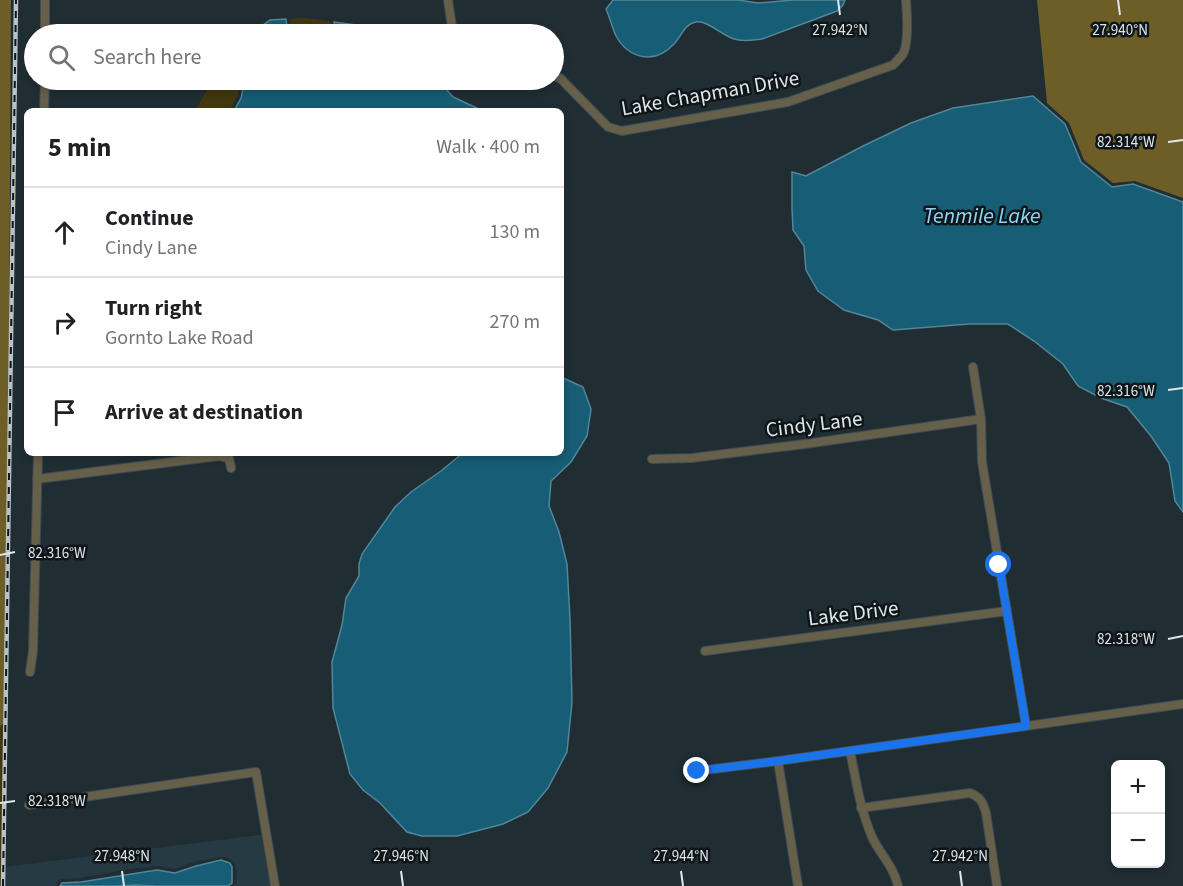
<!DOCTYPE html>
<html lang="en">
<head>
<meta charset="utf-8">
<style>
	:root { --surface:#fff; --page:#f6f6f6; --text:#202124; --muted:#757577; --line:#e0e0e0 }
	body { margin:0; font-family:"Source Sans 3",sans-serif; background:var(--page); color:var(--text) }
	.controls { position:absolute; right:18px; bottom:18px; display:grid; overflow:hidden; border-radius:9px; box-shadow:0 3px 9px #0003 }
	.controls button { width:54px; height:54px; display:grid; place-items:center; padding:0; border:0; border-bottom:2px solid var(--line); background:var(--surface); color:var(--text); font:30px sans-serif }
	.stop { position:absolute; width:18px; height:18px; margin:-14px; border:4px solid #1a73e8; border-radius:50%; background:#fff }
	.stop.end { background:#1a73e8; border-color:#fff; box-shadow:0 2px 6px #0008 }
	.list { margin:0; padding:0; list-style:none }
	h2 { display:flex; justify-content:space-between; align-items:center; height:78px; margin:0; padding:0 24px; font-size:26px }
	h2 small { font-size:20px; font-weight:400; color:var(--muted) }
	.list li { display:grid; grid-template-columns:39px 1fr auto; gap:18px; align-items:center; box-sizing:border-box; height:90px; padding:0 24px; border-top:2px solid var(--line) }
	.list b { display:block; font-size:22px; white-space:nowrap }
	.list p { margin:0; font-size:20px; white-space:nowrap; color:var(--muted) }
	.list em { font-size:20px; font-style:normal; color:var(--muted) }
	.icon { flex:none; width:33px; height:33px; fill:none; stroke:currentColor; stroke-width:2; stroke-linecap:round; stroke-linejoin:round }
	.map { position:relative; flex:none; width:1183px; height:886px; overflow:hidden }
	.search { position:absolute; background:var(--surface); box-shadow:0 3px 9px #0003; left:24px; top:24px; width:540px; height:66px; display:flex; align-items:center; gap:15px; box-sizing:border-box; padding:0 21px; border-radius:33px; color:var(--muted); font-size:22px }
	.panel { position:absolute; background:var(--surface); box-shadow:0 3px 9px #0003; left:24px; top:108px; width:540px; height:348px; border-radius:9px }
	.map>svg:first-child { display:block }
	.built { fill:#253a43 }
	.green { fill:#42380f }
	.forest { fill:#6c5e26 }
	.water { fill:#165d75; stroke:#528698; stroke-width:1.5 }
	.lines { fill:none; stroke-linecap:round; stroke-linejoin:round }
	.street-casing { stroke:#3e4b51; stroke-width:10 }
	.street { stroke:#66604a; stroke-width:8 }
	.rail-casing { stroke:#b9c3c7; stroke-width:4.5 }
	.rail { stroke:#0f1518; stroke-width:2; stroke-dasharray:7; stroke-linecap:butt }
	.route { stroke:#1a73e8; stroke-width:8 }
	.ticks { fill:none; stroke:#dde6ea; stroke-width:2 }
	.labels { text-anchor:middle; stroke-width:5; stroke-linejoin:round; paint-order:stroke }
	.street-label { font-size:21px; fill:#dde6ea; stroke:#0f1518 }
	.water-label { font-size:22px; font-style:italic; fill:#8cd7f6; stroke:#0f1518 }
	.ticks-label { font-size:15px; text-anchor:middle; fill:#dde6ea; stroke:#0f1518; stroke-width:5; stroke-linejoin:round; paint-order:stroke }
</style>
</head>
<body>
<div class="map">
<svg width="1183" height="886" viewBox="0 0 1183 886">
	<rect width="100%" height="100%" fill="#202e34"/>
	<!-- built -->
	<polygon class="built" points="261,835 270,886 234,886 236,884 237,877 236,867 234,862 227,857 220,857 194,862 175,869 158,866 130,869 81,878 61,879 57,882 56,886 3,886 4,867"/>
	<!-- green -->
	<g class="green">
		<polygon points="304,18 330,21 333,34 274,34 290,31 291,28 290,19"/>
		<polygon points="213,80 241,80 237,97 229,111 195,111"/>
		<polygon points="4,723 3,886 0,886 0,726"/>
	</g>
	<!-- forest -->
	<g class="forest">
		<polygon points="0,0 11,0 9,372 4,723 0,726"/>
		<polygon points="1037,0 1183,0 1183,198 1135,181 1113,183 1084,160 1069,123 1047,103"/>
	</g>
	<!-- water -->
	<g class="water">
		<path d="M613 0H738L758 3 793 0H845L843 5 837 11 762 39C753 40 743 42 734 39 723 36 707 20 696 22 684 24 682 36 674 44 655 65 629 59 616 36 612 27 610 18 606 9Z"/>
		<polygon points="286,19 287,28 272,30 269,34 251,34 270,20"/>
		<polygon points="334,22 363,26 393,32 396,34 337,34"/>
		<polygon points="245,80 438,80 453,97 483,111 234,111 241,98"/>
		<polygon points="1033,96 1065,124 1081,162 1112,187 1133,184 1183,202 1183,512 1175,501 1169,463 1151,436 1127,407 1101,398 1078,386 1063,364 1034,341 1008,324 969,324 893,330 878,320 844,310 818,291 806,270 804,246 793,230 792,208 792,172 806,176 861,147 911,123 953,108"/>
		<polygon points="561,377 583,387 591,409 587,436 571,462 551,481 549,506 559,532 567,564 570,619 572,702 567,752 548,788 528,812 503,824 457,836 422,836 407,832 380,803 363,790 350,774 333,708 332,662 342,625 346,598 359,576 359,564 362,554 395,507 411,492 441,471 463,453 561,453"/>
		<polygon points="221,860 230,863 232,867 232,883 228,886 155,886 136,885 118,886 60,886 62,883 81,882 157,870 175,873 196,866"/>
	</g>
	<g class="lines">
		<!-- street casing -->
		<g class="street-casing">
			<g id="street">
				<polyline points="448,0 453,34"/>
				<polyline points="45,34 45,0"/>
				<path d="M554 76 560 78 608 127 622 131 788 102 893 65C896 62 900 58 903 54 909 43 907 13 906 0"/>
				<polyline points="44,111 45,80"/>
				<polyline points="973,367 981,419 982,462 1026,726"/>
				<polyline points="652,459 692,458 805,444 981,419"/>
				<polyline points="37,479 219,456 229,458 231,468"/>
				<polyline points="705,651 1007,611"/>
				<polyline points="30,672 33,651 38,453"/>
				<path d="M850 751C856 780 860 809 872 837 880 854 894 867 898 886"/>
				<polyline points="778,761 798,886"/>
				<polyline points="697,771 778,761 1183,704"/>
				<polyline points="29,805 256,772 275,886"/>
				<path d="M861 808 970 793C980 797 983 802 986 813L997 886"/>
			</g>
		</g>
		<!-- street -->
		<use href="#street" class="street"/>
		<!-- rail casing -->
		<g class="rail-casing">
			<polyline id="rail" points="3,886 16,0"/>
		</g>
		<!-- rail -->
		<use href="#rail" class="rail"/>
	</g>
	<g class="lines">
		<!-- route -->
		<polyline class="route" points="697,771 778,761 1026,726 999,565"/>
	</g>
	<!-- ticks -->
	<path class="ticks" d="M838 0 840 15M1118 0 1120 15M1168 142 1183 140M1168 390 1183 388M0 555 15 552M1168 639 1183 636M0 803 15 801M122 871 124 886M401 871 403 886M681 871 683 886M960 871 962 886"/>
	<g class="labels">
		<!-- street labels -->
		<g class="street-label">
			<text transform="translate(710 93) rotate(-10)" y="7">Lake Chapman Drive</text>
			<text transform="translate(814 424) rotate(-7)" y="7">Cindy Lane</text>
			<text transform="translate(853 613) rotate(-7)" y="7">Lake Drive</text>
		</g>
		<!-- water labels -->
		<g class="water-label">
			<text x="982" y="223">Tenmile Lake</text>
		</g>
	</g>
	<g class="ticks-label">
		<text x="840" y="35">27.942°N</text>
		<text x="1120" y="35">27.940°N</text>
		<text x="1126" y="147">82.314°W</text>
		<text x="1126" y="396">82.316°W</text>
		<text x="57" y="558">82.316°W</text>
		<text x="1126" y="644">82.318°W</text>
		<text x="57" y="806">82.318°W</text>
		<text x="122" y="861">27.948°N</text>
		<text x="401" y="861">27.946°N</text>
		<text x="681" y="861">27.944°N</text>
		<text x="960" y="861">27.942°N</text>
	</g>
</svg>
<div class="controls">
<button>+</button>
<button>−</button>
</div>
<div class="stop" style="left:999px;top:565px"></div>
<div class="stop end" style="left:697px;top:771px"></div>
<div class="search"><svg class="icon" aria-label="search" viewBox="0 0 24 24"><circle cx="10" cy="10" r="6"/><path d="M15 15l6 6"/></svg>Search here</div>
<section class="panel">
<h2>5 min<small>Walk · 400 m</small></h2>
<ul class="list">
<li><svg class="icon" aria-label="ahead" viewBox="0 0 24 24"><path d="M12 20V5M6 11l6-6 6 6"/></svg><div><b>Continue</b><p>Cindy Lane</p></div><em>130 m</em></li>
<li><svg class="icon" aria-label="right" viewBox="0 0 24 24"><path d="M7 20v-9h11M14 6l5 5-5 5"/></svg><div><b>Turn right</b><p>Gornto Lake Road</p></div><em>270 m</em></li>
<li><svg class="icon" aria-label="arrive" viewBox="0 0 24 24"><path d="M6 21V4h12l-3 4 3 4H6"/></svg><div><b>Arrive at destination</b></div></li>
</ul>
</section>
</div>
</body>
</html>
